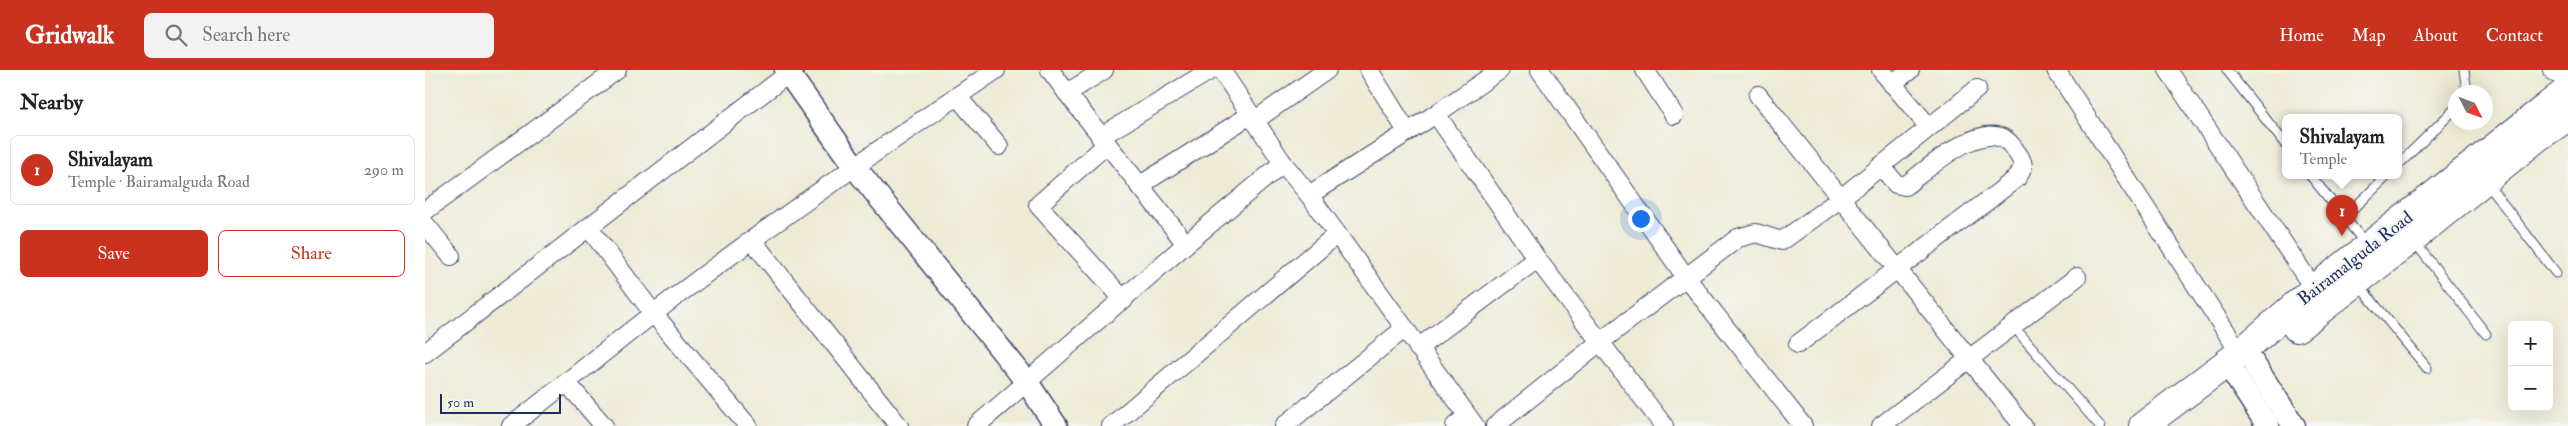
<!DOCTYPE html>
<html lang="en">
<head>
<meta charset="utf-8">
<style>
	:root { --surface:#fff; --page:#f2f2f2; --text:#222; --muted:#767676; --line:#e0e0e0; --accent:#c8321e }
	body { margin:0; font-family:"IM FELL Double Pica",serif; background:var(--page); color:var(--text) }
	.controls { position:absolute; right:15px; bottom:15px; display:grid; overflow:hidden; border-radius:8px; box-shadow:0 5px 20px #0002 }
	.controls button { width:45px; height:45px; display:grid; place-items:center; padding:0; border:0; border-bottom:1px solid var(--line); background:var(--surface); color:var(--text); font:25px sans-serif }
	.compass { position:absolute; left:2023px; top:15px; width:45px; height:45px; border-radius:50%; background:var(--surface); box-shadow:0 5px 20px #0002; rotate:132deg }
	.scale { position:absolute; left:15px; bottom:12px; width:121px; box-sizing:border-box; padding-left:5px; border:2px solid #1b2f5e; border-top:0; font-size:14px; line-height:18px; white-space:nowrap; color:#1b2f5e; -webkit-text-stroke:4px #f6f6f2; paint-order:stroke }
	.you { position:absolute; left:1215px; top:148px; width:18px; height:18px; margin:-12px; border:4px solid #fff; border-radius:50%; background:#1a73e8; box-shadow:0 0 0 8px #1a73e833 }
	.badge { display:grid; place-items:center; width:32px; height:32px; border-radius:50%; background:var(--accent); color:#fff; font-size:16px; font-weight:700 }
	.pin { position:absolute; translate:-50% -41px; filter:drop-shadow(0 1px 2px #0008) }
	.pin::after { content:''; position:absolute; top:26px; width:18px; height:15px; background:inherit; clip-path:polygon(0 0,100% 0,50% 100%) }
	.popup { position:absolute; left:1857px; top:44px; width:120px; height:65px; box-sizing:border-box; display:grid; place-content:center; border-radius:8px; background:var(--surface); filter:drop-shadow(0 1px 4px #0005); font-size:16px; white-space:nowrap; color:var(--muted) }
	.popup b { font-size:19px; color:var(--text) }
	.popup::after { content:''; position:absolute; left:50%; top:100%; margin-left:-10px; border:10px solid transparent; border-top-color:var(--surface) }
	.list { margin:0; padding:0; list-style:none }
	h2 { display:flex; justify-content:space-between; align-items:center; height:65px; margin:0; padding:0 20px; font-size:21px }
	h2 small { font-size:16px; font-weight:400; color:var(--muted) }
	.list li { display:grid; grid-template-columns:32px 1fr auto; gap:15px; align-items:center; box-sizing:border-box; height:70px; margin:0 10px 10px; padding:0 10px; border:1px solid var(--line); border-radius:8px }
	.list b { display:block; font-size:19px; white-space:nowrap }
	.list p { margin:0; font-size:16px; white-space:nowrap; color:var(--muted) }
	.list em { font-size:16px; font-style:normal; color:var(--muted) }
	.actions { display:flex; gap:10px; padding:15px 20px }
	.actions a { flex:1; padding:11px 0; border:1px solid var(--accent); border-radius:8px; text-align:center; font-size:18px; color:var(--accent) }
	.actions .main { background:var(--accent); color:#fff }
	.icon { flex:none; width:28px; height:28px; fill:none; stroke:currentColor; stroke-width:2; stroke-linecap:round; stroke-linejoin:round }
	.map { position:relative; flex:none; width:2143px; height:356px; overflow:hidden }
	header { display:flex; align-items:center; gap:30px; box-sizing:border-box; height:70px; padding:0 25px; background:var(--accent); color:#fff }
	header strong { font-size:24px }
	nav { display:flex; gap:28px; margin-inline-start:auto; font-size:18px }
	.search { width:350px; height:45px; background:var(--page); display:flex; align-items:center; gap:12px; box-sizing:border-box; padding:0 18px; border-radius:8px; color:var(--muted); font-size:19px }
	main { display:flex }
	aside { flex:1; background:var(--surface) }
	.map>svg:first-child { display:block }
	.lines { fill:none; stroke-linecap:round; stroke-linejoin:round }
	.service-casing { stroke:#3b4b70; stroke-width:11 }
	.minor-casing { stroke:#3b4b70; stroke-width:20 }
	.tertiary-casing { stroke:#3b4b70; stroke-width:25 }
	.primary-casing { stroke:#3b4b70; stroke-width:30 }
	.service { stroke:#fff; stroke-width:9 }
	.minor { stroke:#fff; stroke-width:18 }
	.tertiary { stroke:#fff; stroke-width:22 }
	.primary { stroke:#fff; stroke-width:28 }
	.labels { text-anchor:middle; stroke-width:4.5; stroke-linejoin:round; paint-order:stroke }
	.street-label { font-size:18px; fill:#1b2f5e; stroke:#f6f6f2 }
</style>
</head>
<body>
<header>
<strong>Gridwalk</strong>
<div class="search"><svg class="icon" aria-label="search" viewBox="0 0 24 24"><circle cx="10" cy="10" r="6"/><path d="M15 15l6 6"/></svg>Search here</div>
<nav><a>Home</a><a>Map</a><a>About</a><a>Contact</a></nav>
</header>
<main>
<aside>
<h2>Nearby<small></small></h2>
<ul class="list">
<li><span class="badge">1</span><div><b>Shivalayam</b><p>Temple · Bairamalguda Road</p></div><em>290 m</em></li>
</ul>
<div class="actions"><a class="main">Save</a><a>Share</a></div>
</aside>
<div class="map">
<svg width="2143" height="356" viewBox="0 0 2143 356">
	<rect width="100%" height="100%" fill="#f6f6f2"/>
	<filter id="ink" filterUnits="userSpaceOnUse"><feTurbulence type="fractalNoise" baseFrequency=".02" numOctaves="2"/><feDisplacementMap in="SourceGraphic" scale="10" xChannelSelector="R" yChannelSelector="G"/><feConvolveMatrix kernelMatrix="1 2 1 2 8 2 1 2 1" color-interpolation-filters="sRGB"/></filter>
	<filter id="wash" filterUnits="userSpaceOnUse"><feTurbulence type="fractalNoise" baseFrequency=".0096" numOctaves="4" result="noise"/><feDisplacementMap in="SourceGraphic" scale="20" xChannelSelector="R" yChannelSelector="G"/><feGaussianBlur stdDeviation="1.12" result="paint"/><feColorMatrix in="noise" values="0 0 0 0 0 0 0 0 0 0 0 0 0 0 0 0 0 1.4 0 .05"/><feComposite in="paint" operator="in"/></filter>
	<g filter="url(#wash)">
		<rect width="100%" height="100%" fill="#eeead5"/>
	</g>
	<g filter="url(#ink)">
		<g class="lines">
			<!-- service casing -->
			<g class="service-casing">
				<g id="service">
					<polyline points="1802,0 1861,75"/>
					<polyline points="2039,0 2042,22"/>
					<polyline points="1973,95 2030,39"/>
					<polyline points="1885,105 1941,174"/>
					<polyline points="2061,112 2131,203"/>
					<polyline points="1919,148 1963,105"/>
					<polyline points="1989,171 2061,264"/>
					<polyline points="1933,214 2002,298"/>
					<polyline points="1595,264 1675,356"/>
				</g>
			</g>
			<!-- minor casing -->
			<g class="minor-casing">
				<g id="minor">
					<polyline points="625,0 642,23"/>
					<polyline points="679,0 642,23 761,174"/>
					<polyline points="796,0 858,93 884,125"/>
					<polyline points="944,0 981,60"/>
					<polyline points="1075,0 1011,44 1112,189 1239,356"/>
					<polyline points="1115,0 1260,206 1378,356"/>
					<polyline points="1220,0 1249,45"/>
					<polyline points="1456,0 1504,57"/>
					<polyline points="1631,0 1815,283"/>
					<polyline points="1743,0 1889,219"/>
					<polyline points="2127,0 2143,11"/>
					<polyline points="1467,14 1485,0"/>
					<polyline points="1333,25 1598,356"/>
					<polyline points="532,26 574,76"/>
					<polyline points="1011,44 884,125 1050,356"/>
					<polyline points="829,51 902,0"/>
					<polyline points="675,67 786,0"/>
					<polyline points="681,75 613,135 699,230"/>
					<polyline points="714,116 825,45"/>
					<polyline points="0,141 192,0"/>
					<polyline points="0,154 26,186"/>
					<polyline points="164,158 228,243 323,356"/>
					<polyline points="327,170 474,356"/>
					<path d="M1373 274 1566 128 1593 107 1598 96C1597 88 1592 83 1587 76 1562 43 1503 99 1480 116L1471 114 1456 96"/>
					<polyline points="993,278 1112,189"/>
					<polyline points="0,283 368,0"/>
					<polyline points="142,313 179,356"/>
					<path d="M86 356C134 319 181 280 229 243 340 158 455 78 571 0"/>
					<polyline points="551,356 761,174 858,93"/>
					<polyline points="686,356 912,164"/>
					<polyline points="859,356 980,258"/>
					<polyline points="1030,356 1042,346"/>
					<polyline points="1070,356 1175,272 1313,168 1331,163 1357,171 1415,129 1552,19"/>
					<polyline points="1456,356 1652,207"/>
				</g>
			</g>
			<!-- tertiary casing -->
			<g class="tertiary-casing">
				<g id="tertiary">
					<polyline points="361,0 429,96 602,312 631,356"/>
					<polyline points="1828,293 1869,356"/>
					<polyline points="1811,307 1843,356"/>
				</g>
			</g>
			<!-- primary casing -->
			<g class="primary-casing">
				<g id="primary">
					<polyline points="1872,258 1987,169 2113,67 2143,47"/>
					<polyline points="1718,356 1815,283 1889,219 2143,20"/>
				</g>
			</g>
			<!-- service -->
			<use href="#service" class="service"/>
			<!-- minor -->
			<use href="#minor" class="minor"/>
			<!-- tertiary -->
			<use href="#tertiary" class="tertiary"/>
			<!-- primary -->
			<use href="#primary" class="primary"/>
		</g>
	</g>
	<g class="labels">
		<!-- street labels -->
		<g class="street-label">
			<text transform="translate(1930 188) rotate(-38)" y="6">Bairamalguda Road</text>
		</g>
	</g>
</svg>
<div class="controls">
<button>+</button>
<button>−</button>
</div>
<svg class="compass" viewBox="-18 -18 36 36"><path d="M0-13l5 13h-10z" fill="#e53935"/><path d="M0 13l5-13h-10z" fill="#767676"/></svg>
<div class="scale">50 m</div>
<div class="you"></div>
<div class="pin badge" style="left:1917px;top:166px">1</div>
<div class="popup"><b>Shivalayam</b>Temple</div>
</div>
</main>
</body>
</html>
